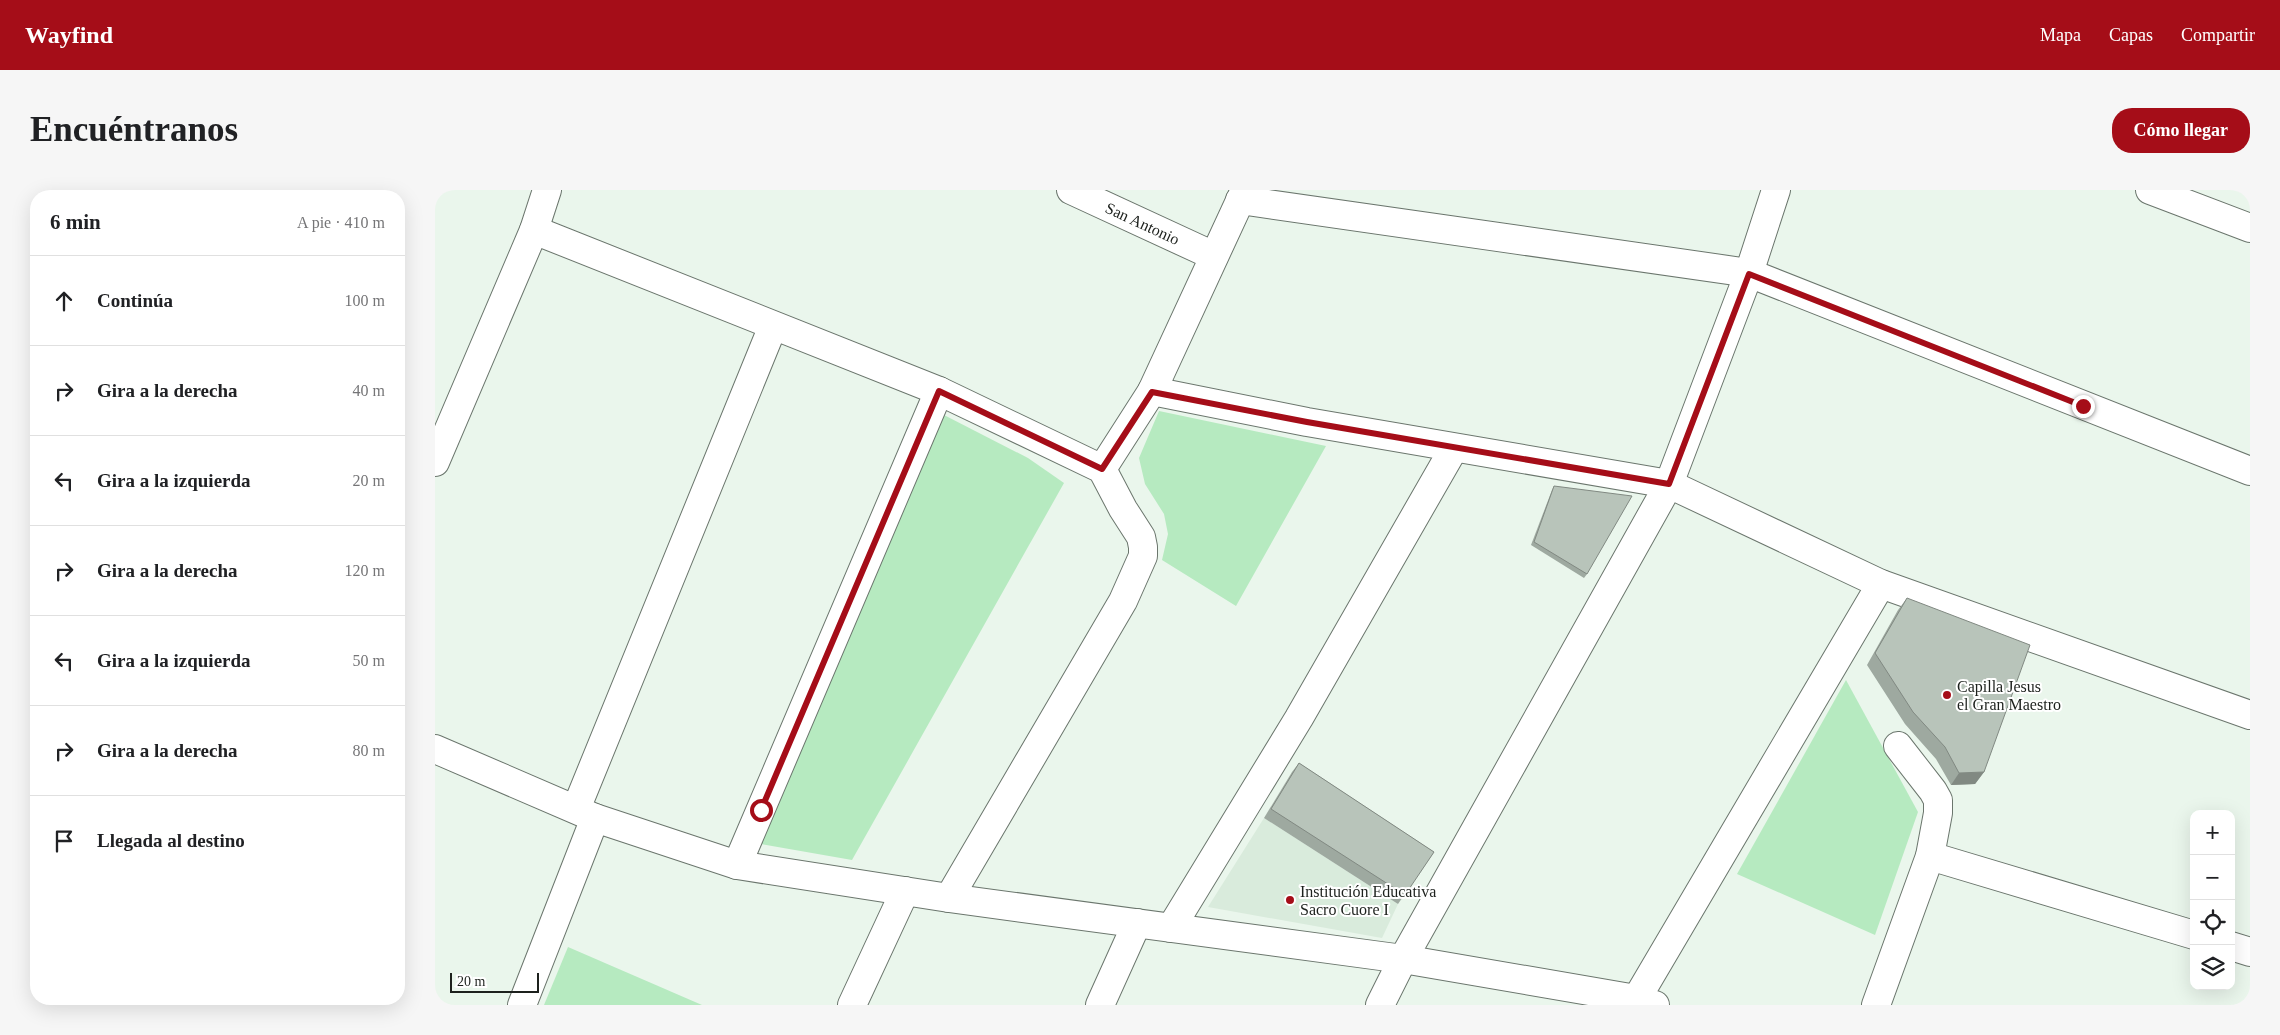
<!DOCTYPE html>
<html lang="es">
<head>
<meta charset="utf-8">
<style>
	:root { --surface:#fff; --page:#f6f6f6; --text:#202124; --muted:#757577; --line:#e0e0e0; --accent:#a50d18 }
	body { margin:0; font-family:"Times New Roman",serif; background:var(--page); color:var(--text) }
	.controls { position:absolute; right:15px; bottom:15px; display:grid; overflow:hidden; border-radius:10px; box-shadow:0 5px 20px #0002 }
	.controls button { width:45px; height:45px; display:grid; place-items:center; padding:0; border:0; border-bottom:1px solid var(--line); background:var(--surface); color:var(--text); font:25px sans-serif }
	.scale { position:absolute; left:15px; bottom:12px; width:89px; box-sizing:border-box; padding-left:5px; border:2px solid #1d211d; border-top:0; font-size:14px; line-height:18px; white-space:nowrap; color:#1d211d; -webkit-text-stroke:4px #fff; paint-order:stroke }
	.stop { position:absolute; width:15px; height:15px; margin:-11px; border:4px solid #a50d18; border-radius:50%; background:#fff }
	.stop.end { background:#a50d18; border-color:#fff; box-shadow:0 1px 5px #0008 }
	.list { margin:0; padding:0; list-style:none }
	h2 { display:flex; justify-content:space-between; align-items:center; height:65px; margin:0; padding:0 20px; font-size:21px }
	h2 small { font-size:16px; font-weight:400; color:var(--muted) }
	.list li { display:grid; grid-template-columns:32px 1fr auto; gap:15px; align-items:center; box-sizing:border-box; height:90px; padding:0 20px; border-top:1px solid var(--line) }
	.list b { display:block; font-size:19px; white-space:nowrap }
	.list em { font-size:16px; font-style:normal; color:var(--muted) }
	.icon { flex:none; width:28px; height:28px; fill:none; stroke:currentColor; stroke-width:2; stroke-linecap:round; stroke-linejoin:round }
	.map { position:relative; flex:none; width:1815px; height:815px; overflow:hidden; border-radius:20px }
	header { display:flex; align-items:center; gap:30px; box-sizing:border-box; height:70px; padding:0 25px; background:var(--accent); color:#fff }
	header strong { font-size:24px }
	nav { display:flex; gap:28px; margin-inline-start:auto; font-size:18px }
	.intro { display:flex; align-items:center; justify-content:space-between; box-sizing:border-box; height:120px; padding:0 30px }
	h1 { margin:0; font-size:35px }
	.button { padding:12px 22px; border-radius:20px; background:var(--accent); color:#fff; font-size:18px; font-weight:700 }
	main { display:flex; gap:30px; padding:0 30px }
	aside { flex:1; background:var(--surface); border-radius:20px; box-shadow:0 5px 20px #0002 }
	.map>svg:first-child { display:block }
	.built { fill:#d9ebdc }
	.green { fill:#b6eac0 }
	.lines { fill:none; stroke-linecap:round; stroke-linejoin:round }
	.minor-casing { stroke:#6b766d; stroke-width:30 }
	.minor { stroke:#fff; stroke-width:28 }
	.wall { fill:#9ea9a0 }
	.shaded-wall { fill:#818982 }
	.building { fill:#b8c4ba; stroke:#818982 }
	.route { stroke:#a50d18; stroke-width:6 }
	.poi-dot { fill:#a50d18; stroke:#fff; stroke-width:2 }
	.labels { text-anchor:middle; stroke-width:4; stroke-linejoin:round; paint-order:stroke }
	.street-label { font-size:16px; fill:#1d211d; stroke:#fff }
	.poi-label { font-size:16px; fill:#1d211d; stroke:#fff; text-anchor:start }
</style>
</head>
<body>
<header>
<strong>Wayfind</strong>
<nav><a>Mapa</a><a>Capas</a><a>Compartir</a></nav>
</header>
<div class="intro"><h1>Encuéntranos</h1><a class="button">Cómo llegar</a></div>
<main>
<aside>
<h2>6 min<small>A pie · 410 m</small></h2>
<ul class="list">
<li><svg class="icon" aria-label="ahead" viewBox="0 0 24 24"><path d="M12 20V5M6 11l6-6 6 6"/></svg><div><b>Continúa</b></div><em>100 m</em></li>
<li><svg class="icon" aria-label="right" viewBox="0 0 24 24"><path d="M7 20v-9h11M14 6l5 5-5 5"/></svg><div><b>Gira a la derecha</b></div><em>40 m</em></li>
<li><svg class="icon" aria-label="left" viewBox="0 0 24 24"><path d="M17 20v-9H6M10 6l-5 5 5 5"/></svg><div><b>Gira a la izquierda</b></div><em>20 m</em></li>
<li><svg class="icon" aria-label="right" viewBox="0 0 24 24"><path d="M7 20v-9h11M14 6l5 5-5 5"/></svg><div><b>Gira a la derecha</b></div><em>120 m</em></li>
<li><svg class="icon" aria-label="left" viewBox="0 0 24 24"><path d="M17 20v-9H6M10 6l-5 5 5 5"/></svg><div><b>Gira a la izquierda</b></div><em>50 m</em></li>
<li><svg class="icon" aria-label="right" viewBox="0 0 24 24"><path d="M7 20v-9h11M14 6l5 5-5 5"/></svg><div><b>Gira a la derecha</b></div><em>80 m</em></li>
<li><svg class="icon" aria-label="arrive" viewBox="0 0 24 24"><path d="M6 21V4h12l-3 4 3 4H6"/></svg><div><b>Llegada al destino</b></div></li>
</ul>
</aside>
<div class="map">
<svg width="1815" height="815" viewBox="0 0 1815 815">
	<rect width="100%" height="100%" fill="#eaf6ec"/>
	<!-- built -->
	<polygon class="built" points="829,628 963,714 947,748 773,717"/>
	<!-- green -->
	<g class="green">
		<polygon points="724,221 891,256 801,416 727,370 733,344 729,324 710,294 704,268"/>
		<polygon points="509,225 593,268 629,293 417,670 326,654"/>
		<polygon points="1411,490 1483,622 1440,745 1302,684"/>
		<polygon points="133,757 267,815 109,815"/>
	</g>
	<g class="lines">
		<!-- minor casing -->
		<g class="minor-casing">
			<g id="minor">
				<path id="s1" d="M636 0 779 66"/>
				<polyline points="1715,0 1815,38"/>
				<polyline points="805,10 1314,83 1815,281"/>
				<polyline points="99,40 504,201 667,279 688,319 706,347 708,357 708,366 688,411 514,708"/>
				<polyline points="717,201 872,232 1234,294 1446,394 1815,525"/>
				<polyline points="0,272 99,40 112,0"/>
				<polyline points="667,279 717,201 810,0"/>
				<polyline points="0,559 160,628 302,675 514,708 968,769 1201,809 1220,815"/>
				<polyline points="141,619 338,136"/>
				<polyline points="1495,666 1759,745"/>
				<polyline points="302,675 504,201"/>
				<polyline points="736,738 864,528 1019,258"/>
				<polyline points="1796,756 1815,762"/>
				<polyline points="87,815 160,628"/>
				<polyline points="417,815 470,701"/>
				<polyline points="665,815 702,733"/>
				<polyline points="945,815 968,769 1234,294 1314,83 1341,0"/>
				<polyline points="1198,815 1446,394"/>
				<polyline points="1441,815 1495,666 1503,623 1503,610 1498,601 1463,556"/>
			</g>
		</g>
		<!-- minor -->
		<use href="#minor" class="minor"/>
	</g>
	<!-- wall -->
	<g class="wall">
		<polygon points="1119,296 1152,384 1149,388 1096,355 1117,300"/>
		<polygon points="1472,408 1549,582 1540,594 1516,595 1501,569 1470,534 1432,475 1463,420"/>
		<polygon points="864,573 999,662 963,714 829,628 857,582"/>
	</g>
	<!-- shaded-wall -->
	<polygon class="shaded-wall" points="1549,582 1540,594 1516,595 1524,583"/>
	<!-- building -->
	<g class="building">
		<polygon points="1119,296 1197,306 1152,384 1099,352"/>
		<polygon points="1472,408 1595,455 1549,582 1524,583 1510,557 1478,522 1440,463"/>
		<polygon points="864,573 999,662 970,705 836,619"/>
	</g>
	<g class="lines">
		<!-- route -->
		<polyline class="route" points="326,620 504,201 667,279 717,202 872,232 1234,294 1314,84 1648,216"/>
	</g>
	<!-- markers -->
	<g class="poi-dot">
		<circle cx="1512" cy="505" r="5"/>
		<circle cx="855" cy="710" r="5"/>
	</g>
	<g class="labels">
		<!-- street labels -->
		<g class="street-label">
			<text dy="6" stroke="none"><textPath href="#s1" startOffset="79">San Antonio</textPath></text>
		</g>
		<!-- poi labels -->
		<g class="poi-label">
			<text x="1522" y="502">Capilla Jesus<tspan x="1522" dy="18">el Gran Maestro</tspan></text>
			<text x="865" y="707">Institución Educativa<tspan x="865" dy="18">Sacro Cuore I</tspan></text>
		</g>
	</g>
</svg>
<div class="controls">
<button>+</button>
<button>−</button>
<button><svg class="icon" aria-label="locate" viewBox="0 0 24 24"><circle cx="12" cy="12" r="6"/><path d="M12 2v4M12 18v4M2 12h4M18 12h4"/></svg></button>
<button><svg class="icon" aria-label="layers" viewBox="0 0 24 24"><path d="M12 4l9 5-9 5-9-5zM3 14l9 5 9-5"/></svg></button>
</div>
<div class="scale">20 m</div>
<div class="stop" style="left:326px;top:620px"></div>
<div class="stop end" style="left:1648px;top:216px"></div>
</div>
</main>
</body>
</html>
